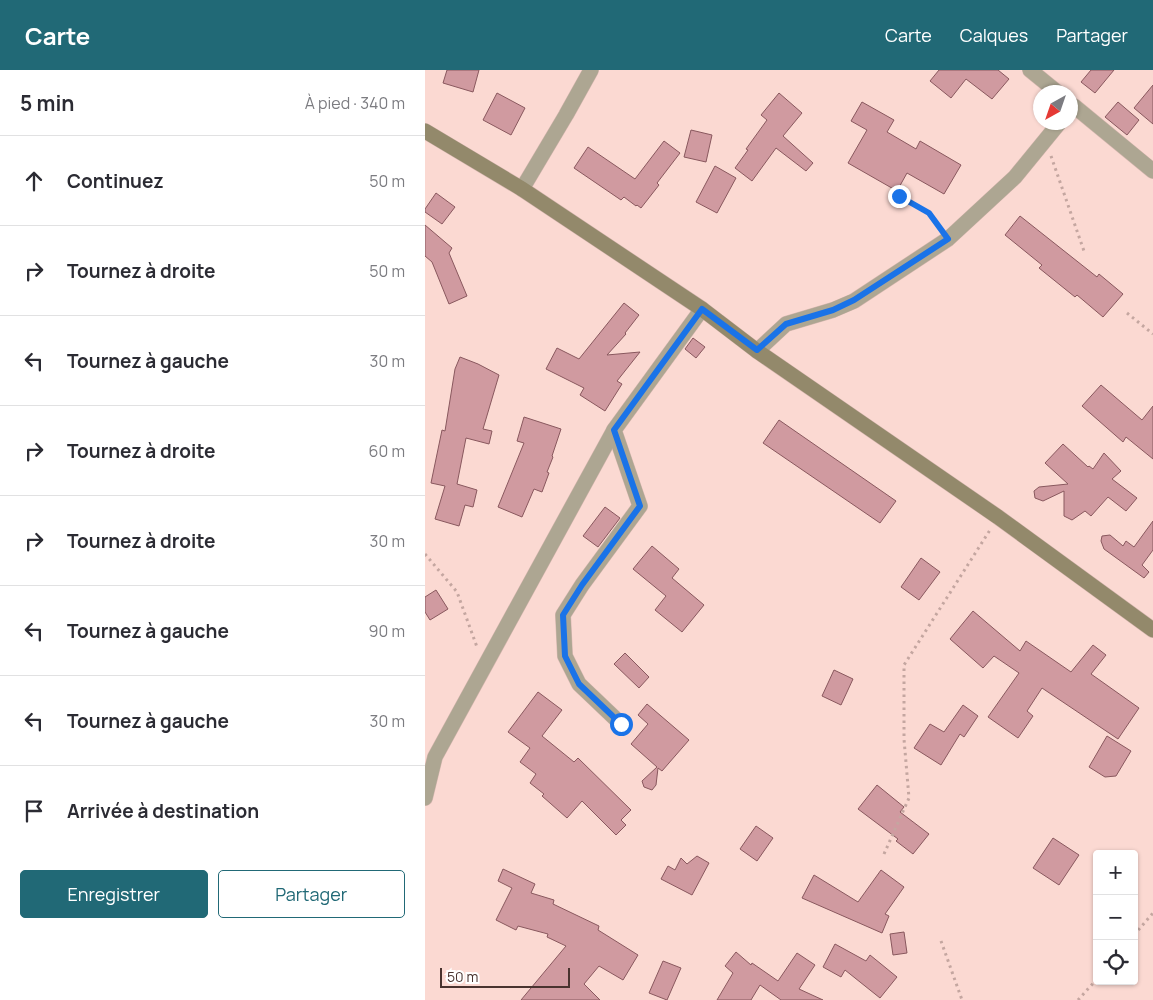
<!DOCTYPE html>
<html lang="fr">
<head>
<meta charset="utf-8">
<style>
	:root { --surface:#fff; --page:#f7f7f7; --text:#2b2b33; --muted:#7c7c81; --line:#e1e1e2; --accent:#216976 }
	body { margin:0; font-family:Manrope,sans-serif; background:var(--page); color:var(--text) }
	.controls { position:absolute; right:15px; bottom:15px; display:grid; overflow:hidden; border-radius:5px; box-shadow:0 1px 4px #0004 }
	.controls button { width:45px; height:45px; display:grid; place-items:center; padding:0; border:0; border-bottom:1px solid var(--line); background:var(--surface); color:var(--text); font:25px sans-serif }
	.compass { position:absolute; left:608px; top:15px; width:45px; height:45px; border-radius:50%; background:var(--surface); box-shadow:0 1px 4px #0004; rotate:220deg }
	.scale { position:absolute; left:15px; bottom:12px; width:130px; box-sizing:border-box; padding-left:5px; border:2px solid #49332f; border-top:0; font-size:14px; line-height:18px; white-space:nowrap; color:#49332f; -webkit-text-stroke:4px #fff; paint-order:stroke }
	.stop { position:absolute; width:15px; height:15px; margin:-11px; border:4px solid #1a73e8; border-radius:50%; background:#fff }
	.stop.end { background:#1a73e8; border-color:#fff; box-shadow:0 1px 5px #0008 }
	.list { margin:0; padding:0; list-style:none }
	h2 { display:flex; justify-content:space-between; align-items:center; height:65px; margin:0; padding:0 20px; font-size:21px }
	h2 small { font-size:16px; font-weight:400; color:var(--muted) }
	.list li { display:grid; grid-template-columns:32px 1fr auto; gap:15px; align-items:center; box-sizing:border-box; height:90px; padding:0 20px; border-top:1px solid var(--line) }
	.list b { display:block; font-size:19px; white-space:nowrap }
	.list em { font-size:16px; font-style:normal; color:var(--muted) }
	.actions { display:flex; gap:10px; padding:15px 20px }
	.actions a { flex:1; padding:11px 0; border:1px solid var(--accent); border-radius:5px; text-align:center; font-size:18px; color:var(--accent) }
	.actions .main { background:var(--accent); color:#fff }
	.icon { flex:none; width:28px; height:28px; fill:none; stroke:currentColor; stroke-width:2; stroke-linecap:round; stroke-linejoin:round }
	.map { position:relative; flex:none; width:728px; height:930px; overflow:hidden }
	header { display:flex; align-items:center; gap:30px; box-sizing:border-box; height:70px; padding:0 25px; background:var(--accent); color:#fff }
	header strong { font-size:24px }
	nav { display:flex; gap:28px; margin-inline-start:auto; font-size:18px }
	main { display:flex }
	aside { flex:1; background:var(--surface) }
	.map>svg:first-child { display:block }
	.building { fill:#d09aa0; stroke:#89585e }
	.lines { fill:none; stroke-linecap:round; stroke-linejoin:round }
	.street-casing { stroke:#d7b8b1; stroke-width:16 }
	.secondary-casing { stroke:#d7b8b1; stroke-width:16 }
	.path { stroke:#c4a6a0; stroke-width:3; stroke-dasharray:2.5 4; stroke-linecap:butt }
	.street { stroke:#ada692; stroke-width:15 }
	.secondary { stroke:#93896b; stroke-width:15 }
	.route { stroke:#1a73e8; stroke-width:6 }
</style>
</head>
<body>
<header>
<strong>Carte</strong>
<nav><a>Carte</a><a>Calques</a><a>Partager</a></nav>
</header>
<main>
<aside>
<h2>5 min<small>À pied · 340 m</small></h2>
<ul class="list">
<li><svg class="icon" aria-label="ahead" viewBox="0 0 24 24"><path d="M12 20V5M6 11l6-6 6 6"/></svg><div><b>Continuez</b></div><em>50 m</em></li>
<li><svg class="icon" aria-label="right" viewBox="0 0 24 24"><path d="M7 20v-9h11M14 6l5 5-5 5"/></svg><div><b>Tournez à droite</b></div><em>50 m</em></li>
<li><svg class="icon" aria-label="left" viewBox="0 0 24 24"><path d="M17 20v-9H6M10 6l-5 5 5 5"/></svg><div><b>Tournez à gauche</b></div><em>30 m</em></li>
<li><svg class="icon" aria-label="right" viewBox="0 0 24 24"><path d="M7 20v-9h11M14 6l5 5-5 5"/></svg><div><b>Tournez à droite</b></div><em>60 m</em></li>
<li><svg class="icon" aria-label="right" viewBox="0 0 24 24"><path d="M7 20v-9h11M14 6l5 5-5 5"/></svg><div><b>Tournez à droite</b></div><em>30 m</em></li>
<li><svg class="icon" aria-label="left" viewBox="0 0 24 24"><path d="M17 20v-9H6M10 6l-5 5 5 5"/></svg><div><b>Tournez à gauche</b></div><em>90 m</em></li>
<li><svg class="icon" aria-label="left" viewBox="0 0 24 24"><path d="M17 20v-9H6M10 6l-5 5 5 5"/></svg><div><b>Tournez à gauche</b></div><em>30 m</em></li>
<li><svg class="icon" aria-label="arrive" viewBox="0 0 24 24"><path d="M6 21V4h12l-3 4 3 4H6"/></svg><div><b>Arrivée à destination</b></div></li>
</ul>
<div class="actions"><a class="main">Enregistrer</a><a>Partager</a></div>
</aside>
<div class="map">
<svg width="728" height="930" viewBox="0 0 728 930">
	<rect width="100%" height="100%" fill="#fbd9d2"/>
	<!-- building -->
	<g class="building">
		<polygon points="22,0 54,0 48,22 18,13"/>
		<polygon points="514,0 573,0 584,9 567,29 541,9 526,28 505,11"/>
		<polygon points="666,0 689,0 670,23 656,12"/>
		<polygon points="728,15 728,54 709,38"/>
		<polygon points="72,23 100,38 86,65 58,50"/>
		<polygon points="354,23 377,43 358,66 388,93 381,101 351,78 327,111 310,98 323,80 321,79 342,50 336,45"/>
		<polygon points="437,32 469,50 462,62 491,79 495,71 536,95 519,124 482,103 472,121 423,93 442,60 426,51"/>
		<polygon points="693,32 714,50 702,65 680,47"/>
		<polygon points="266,60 287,65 281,92 259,87"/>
		<polygon points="239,71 255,83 232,113 234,115 216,138 212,135 211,136 199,127 196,130 149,98 163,77 210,109"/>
		<polygon points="290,96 311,108 292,143 271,132"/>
		<polygon points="11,123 30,137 17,154 0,142 0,139"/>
		<polygon points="595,146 672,207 674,204 698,224 678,247 652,225 650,227 614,198 617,195 580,165"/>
		<polygon points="0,155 27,178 24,183 42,226 24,234 7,192 0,186"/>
		<polygon points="199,233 214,245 200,263 201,264 182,285 215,282 192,311 197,314 180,341 155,325 159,318 121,299 132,278 154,289"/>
		<polygon points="268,268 280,277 271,288 260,279"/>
		<polygon points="35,287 53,294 74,305 58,359 67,361 64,374 41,368 32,414 52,420 48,437 40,435 34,456 10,449 20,416 6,413 17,360 20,361 30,299"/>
		<polygon points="676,315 717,350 728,336 728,389 701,367 698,372 657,336"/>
		<polygon points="99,347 136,359 127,386 128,387 122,402 124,403 117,422 109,419 97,447 73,437 99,373 92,371"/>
		<polygon points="354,350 471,431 455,453 338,373"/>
		<polygon points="638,374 663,397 664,396 668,399 679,383 696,401 687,409 712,428 701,441 683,427 666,446 660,441 647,450 639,446 639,421 618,431 610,428 609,421 614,417 643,414 620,393"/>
		<polygon points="180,437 195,448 173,477 158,466"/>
		<polygon points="728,451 728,480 717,495 724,502 719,508 679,479 676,471 677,466 685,465 698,476 701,471 709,477"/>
		<polygon points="227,476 254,499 247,508 279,535 257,562 230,540 241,526 208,499"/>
		<polygon points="496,488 515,502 494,530 476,517"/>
		<polygon points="11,520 23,539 5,550 0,542 0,527"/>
		<polygon points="548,541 595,581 601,571 646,602 668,575 681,585 666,604 714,638 693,669 617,618 602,641 608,646 593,668 563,647 594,603 569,586 558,598 525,569"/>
		<polygon points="200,583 224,607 214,618 189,594"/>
		<polygon points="409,600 428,609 416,635 397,626"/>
		<polygon points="113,622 137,640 117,666 149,692 153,688 206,740 196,750 201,755 191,765 157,731 142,748 117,726 119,724 105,713 111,704 95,692 105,678 83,662"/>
		<polygon points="222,634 264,670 237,701 233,698 231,715 227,720 219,717 217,711 232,697 206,674 223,654 213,645"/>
		<polygon points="538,635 553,646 539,667 535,664 516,695 489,678 505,654 519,662"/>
		<polygon points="682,666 706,681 691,706 680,707 664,697"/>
		<polygon points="452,715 479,737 475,742 504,764 488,784 471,771 473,769 433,739"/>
		<polygon points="331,756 348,768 332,791 315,779"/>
		<polygon points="628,768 654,785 634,815 608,798"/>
		<polygon points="272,786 284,793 267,825 236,809 243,796 250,800 256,788 262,794"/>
		<polygon points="78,799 110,814 106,823 129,830 128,834 174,856 173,860 213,885 198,910 174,896 159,914 175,930 96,930 141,876 122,867 123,864 93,856 91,860 71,850 87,818 73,811"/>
		<polygon points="456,800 479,817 460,844 464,846 457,863 377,828 389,805 433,832"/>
		<polygon points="479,862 482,883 468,885 465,864"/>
		<polygon points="410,874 441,891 445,885 472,907 455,928 420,900 416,907 398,897"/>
		<polygon points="311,882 326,895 327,893 353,911 372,883 390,895 374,919 398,930 356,930 335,915 326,930 292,930 308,903 300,896"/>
		<polygon points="238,891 256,898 242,930 224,923"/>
	</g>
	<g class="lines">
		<!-- street casing -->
		<g class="street-casing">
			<g id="street">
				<polyline points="605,0 632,22"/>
				<polyline points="649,36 728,101"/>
				<polyline points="97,119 141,45 166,0"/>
				<polyline points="332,281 361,254 408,240 429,231 523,169 590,107 635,52"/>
				<polyline points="196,654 154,614 140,586 138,545 157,515 215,436 189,360 277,239"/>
				<polyline points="0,728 10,687 189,360"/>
			</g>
		</g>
		<!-- secondary casing -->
		<g class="secondary-casing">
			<polyline id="secondary" points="0,61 97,119 277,239 332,281 573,447 728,560"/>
		</g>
		<!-- path -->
		<g class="path">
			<polyline points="626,86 660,184"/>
			<polyline points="474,126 503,143 513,157"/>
			<polyline points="702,243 728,264"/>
			<polyline points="0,484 32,522 52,577"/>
			<polyline points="459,784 484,728 479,669 479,595 565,460"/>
			<polyline points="709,865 728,843"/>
			<polyline points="516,871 537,930"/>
			<polyline points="653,930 672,909"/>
		</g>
		<!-- street -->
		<use href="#street" class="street"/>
		<!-- secondary -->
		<use href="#secondary" class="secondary"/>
	</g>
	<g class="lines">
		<!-- route -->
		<polyline class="route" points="196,654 154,614 140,586 138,545 157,515 215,436 189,360 277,239 332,280 361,254 408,240 429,230 523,169 504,143 474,126"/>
	</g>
</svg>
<div class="controls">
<button>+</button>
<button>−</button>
<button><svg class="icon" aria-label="locate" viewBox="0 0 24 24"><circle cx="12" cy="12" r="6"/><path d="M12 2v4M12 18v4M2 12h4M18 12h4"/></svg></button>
</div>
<svg class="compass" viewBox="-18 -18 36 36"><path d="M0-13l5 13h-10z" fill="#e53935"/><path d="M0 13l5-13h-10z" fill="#7c7c81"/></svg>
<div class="scale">50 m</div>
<div class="stop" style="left:196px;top:654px"></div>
<div class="stop end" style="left:474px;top:126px"></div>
</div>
</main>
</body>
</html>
